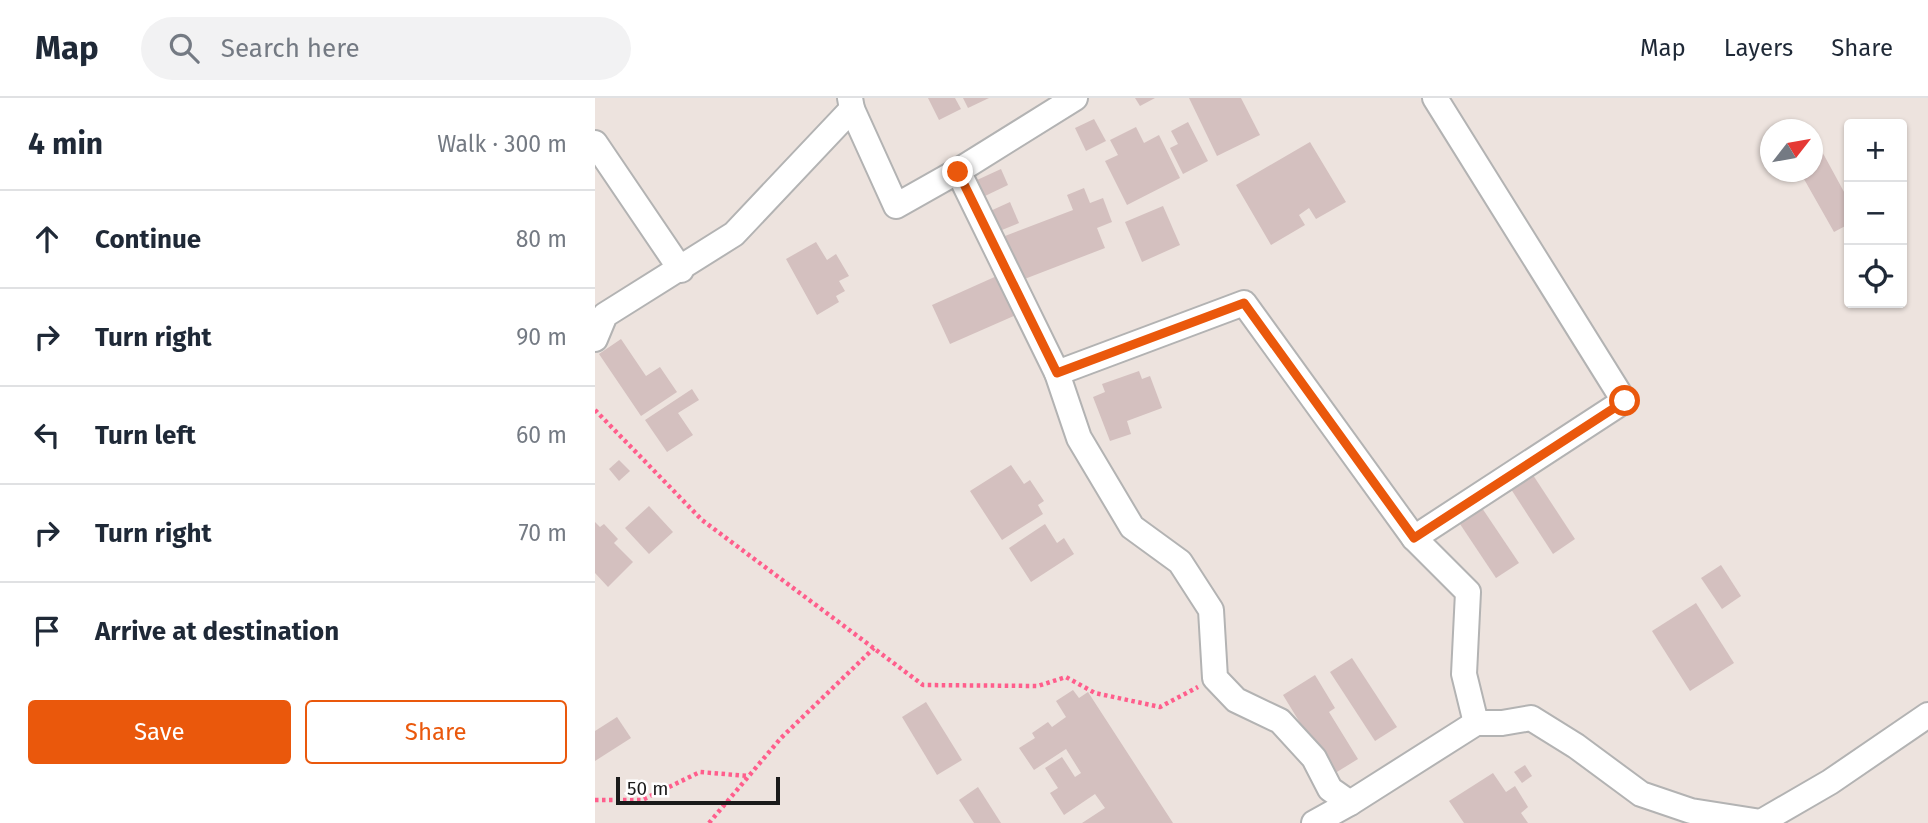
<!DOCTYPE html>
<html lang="en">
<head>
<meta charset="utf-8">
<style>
	:root { --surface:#fff; --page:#f2f2f3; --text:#1f2937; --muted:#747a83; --line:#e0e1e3; --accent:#ea580c }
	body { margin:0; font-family:"Fira Sans",sans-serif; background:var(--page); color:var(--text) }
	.controls { position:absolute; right:21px; top:21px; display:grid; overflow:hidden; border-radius:7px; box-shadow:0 2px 5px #0004 }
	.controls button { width:63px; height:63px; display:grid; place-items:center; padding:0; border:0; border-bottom:2px solid var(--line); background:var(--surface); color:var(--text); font:35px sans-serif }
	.compass { position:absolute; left:1165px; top:21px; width:63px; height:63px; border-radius:50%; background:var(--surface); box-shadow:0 2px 5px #0004; rotate:59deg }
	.scale { position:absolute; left:21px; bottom:18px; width:164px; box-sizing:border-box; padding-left:7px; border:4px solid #1a1a1a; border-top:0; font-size:19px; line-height:24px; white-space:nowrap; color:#1a1a1a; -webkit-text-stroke:5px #fff; paint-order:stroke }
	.stop { position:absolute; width:21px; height:21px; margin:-16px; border:5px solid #ea580c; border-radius:50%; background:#fff }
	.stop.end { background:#ea580c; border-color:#fff; box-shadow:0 2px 7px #0008 }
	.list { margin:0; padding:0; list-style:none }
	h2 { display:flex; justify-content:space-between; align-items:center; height:91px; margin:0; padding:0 28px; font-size:30px }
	h2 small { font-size:23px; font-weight:400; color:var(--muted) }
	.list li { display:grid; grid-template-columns:46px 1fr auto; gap:21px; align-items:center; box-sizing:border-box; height:98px; padding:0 28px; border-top:2px solid var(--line) }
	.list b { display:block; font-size:26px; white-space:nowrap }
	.list em { font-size:23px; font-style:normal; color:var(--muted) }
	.actions { display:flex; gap:14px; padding:21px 28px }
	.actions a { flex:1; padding:16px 0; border:2px solid var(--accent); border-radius:7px; text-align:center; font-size:24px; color:var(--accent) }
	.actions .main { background:var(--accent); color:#fff }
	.icon { flex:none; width:38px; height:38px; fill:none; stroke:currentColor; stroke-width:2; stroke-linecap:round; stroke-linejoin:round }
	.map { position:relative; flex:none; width:1333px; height:725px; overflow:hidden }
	header { display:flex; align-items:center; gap:42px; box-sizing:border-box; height:98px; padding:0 35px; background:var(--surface); border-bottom:2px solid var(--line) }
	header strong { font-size:33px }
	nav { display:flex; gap:38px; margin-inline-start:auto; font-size:24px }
	.search { width:490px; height:63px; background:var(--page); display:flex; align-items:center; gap:18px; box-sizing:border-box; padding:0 24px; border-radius:38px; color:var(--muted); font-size:26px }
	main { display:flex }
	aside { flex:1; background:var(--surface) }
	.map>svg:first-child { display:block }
	.building { fill:#d4c0bf }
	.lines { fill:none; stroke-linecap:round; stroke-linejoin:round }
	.street-casing { stroke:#b3b3b3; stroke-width:28 }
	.path { stroke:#ff5e8c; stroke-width:4.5; stroke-dasharray:3.5 3.5; stroke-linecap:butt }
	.street { stroke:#fff; stroke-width:24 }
	.route { stroke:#ea580c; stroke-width:9 }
</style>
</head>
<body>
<header>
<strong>Map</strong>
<div class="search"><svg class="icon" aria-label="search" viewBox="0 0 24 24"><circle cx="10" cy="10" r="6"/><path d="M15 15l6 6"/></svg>Search here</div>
<nav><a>Map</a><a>Layers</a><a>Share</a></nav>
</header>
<main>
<aside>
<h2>4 min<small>Walk · 300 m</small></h2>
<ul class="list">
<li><svg class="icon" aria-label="ahead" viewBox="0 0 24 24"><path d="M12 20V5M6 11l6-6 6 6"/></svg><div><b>Continue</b></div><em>80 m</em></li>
<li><svg class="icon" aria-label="right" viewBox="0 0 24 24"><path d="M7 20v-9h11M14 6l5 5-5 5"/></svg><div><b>Turn right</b></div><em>90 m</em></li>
<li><svg class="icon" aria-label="left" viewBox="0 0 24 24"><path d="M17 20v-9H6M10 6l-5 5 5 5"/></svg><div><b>Turn left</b></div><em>60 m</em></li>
<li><svg class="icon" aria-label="right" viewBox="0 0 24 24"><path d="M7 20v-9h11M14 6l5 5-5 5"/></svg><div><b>Turn right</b></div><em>70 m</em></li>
<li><svg class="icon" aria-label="arrive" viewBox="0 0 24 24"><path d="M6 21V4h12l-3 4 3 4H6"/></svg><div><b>Arrive at destination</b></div></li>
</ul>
<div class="actions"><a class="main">Save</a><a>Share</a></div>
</aside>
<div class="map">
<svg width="1333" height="725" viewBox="0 0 1333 725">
	<rect width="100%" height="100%" fill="#ede3de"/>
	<!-- building -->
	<g class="building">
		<polygon points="333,0 360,0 366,11 344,22"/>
		<polygon points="368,0 394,0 373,10"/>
		<polygon points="540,0 560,0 545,8"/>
		<polygon points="594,0 646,0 665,37 622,58"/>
		<polygon points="499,21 511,43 491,53 480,30"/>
		<polygon points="593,24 613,63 588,76 575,50 583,46 576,33"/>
		<polygon points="541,29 549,45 564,37 585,80 532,107 510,63 523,57 515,42"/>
		<polygon points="1218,37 1254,103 1254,126 1239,134 1205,74 1218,74"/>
		<polygon points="715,44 751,104 721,121 714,110 704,117 710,127 676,147 641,87"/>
		<polygon points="406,71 413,87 390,98 382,82"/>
		<polygon points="489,90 495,105 508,100 517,124 502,130 510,150 427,182 410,138 478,112 472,97"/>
		<polygon points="415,104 424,125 402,134 393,114"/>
		<polygon points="568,108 585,147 547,164 530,124"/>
		<polygon points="221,144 232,162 241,156 254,178 244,183 250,193 241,198 244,204 222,217 191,161"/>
		<polygon points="404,177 421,217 355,246 337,207"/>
		<polygon points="26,241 51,278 65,269 82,294 46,318 4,256"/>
		<polygon points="544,273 547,281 555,278 567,310 532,323 536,336 515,343 498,299 510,294 507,286"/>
		<polygon points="97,291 104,302 83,315 98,337 72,354 50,322"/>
		<polygon points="24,362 35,373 24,383 14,371"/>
		<polygon points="416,367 429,386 435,382 449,403 443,407 448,416 407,442 375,393"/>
		<polygon points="936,374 980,441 958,456 914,388"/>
		<polygon points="54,408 78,434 54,456 30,430"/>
		<polygon points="887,410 924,465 901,480 865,426"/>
		<polygon points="0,424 5,429 9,426 23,441 19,445 38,464 13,489 0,475"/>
		<polygon points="450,426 462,445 469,440 479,456 436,484 414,450"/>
		<polygon points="1126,467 1146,498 1127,511 1106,480"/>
		<polygon points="1101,505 1139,565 1095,593 1057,533"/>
		<polygon points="757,560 802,629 780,643 735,574"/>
		<polygon points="720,577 740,610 734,614 763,661 737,677 688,597"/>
		<polygon points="478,592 484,600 493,594 578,725 487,725 510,710 500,696 469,717 455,695 463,690 450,670 467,659 480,679 486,675 471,651 439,672 424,650 440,640 437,635 453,624 457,629 471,619 461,603"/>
		<polygon points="331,604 367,662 342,677 307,619"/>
		<polygon points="22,619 36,640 0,663 0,633"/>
		<polygon points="930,667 937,678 927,685 919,674"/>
		<polygon points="898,675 911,694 920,688 933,709 926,715 933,725 869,725 854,703"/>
		<polygon points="383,689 406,725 379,725 364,702"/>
	</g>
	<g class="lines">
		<!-- street casing -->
		<g class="street-casing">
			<g id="street">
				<polyline points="257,11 301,108 363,73 462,275 484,340 537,429 585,464 616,512 620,580 641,602 685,623 719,660 735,691 755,705"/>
				<polyline points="0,45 86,172"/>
				<polyline points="363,73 480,0"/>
				<polyline points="0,241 10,217 139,136 257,11 255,0"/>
				<polyline points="462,275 649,205 819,440 873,494 869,576 881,625"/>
				<polyline points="819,440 1029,303 840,0"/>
				<polyline points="719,725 755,705 881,625 907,625 936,620 981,648 1046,696 1096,713 1166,724 1235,684 1333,617"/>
			</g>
		</g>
		<!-- path -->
		<g class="path">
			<polyline points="0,312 107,422 328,587 443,588 471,579 500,595 565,609 603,589"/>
			<polyline points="0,702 47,702 105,674 153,678"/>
			<polyline points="114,725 186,640 279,550"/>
		</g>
		<!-- street -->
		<use href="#street" class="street"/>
	</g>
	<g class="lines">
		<!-- route -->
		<polyline class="route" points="363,74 462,275 649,205 819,440 1030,303"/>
	</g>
</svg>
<div class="controls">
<button>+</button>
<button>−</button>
<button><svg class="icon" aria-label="locate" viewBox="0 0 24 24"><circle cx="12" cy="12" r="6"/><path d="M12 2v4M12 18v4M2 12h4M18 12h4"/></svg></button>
</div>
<svg class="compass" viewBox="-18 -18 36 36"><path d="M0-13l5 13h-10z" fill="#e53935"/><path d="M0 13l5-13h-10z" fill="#747a83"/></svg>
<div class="scale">50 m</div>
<div class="stop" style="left:1030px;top:303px"></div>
<div class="stop end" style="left:363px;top:74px"></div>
</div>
</main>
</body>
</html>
